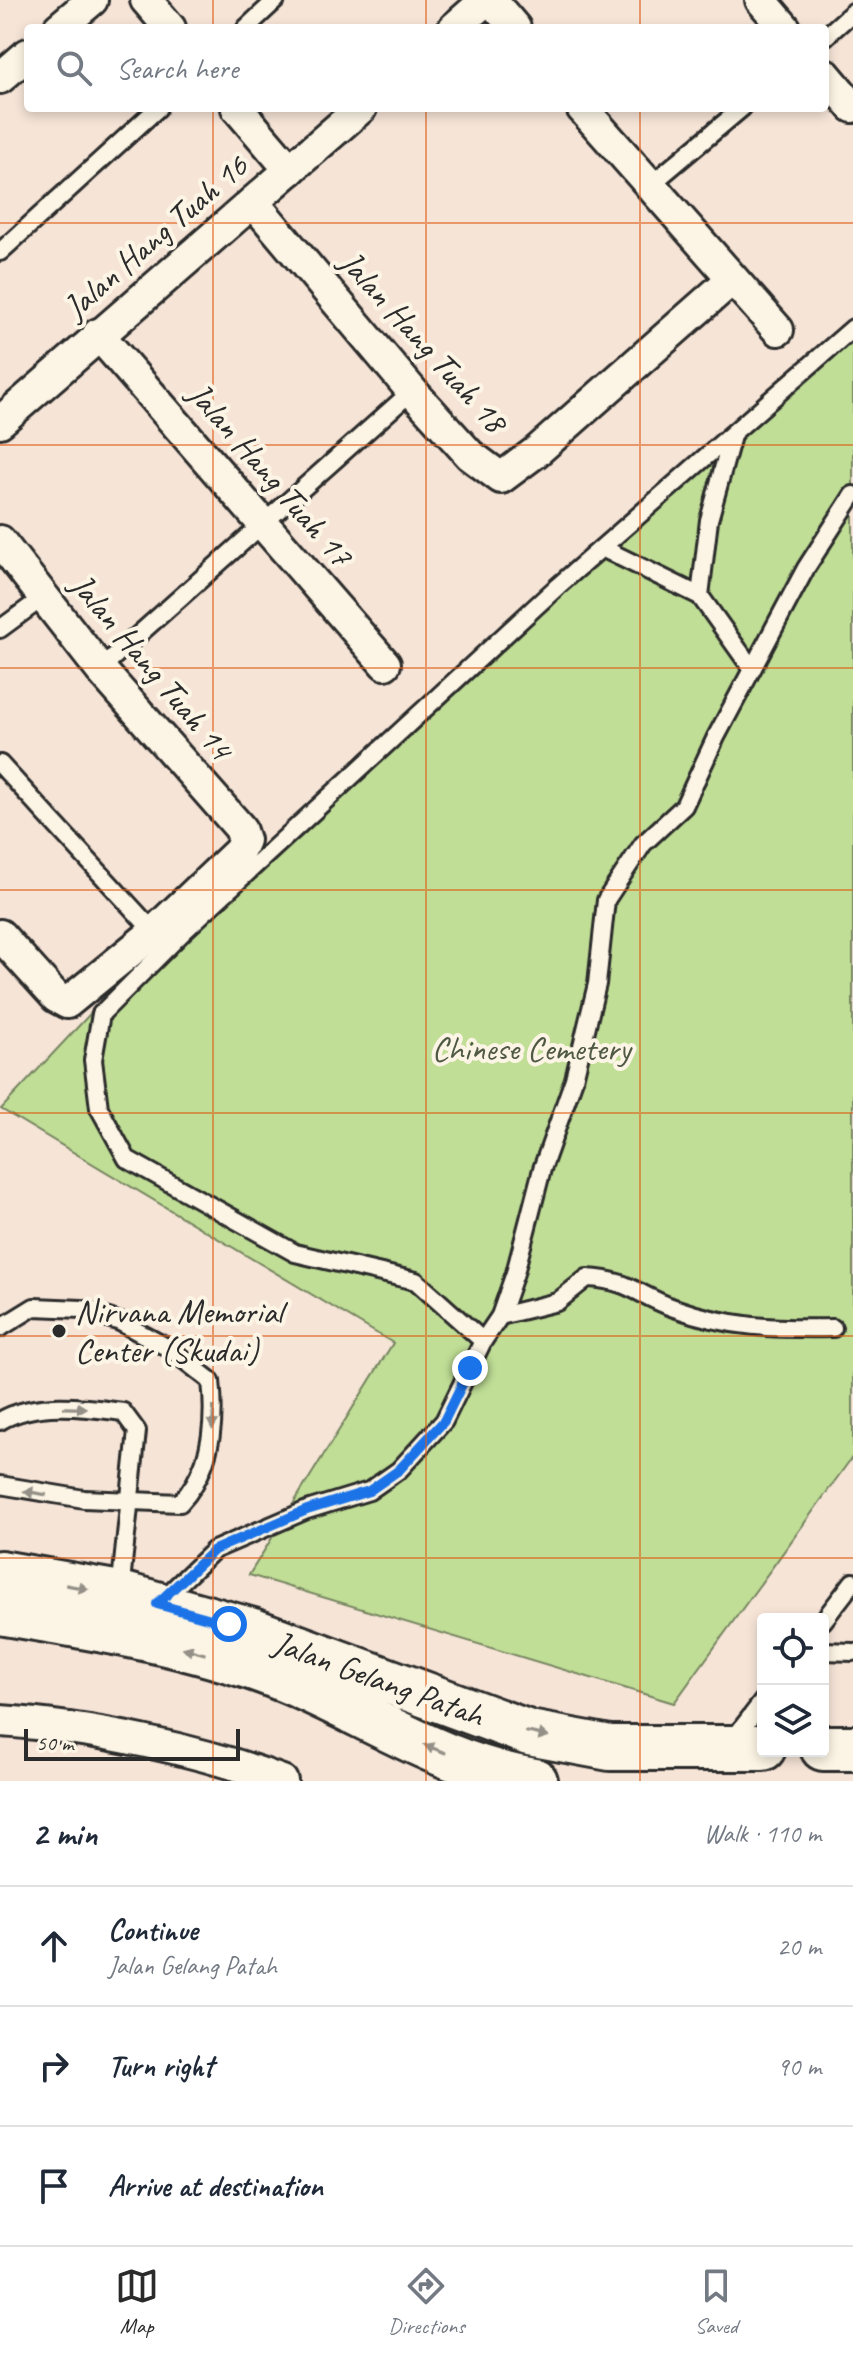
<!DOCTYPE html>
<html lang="en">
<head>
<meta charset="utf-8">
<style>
	:root { --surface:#fff; --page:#f6f6f7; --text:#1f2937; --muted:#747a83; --line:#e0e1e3; --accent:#2b2b2b }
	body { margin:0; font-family:Caveat,sans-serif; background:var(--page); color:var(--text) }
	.controls { position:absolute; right:24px; bottom:24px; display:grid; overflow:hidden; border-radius:8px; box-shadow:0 4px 12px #0003 }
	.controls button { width:72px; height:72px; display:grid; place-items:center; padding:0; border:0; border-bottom:2px solid var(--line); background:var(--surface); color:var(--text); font:40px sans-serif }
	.scale { position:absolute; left:24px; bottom:20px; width:216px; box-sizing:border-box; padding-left:8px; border:4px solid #2b2b2b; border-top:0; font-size:22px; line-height:28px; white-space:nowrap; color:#2b2b2b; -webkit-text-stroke:6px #fcf5e5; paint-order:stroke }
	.stop { position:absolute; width:24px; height:24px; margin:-18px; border:6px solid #1a73e8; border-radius:50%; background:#fff }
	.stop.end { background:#1a73e8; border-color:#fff; box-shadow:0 2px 8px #0008 }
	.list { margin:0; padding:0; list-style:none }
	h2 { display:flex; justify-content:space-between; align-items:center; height:104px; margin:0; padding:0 32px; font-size:34px }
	h2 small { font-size:26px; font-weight:400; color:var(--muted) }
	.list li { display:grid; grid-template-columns:52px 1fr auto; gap:24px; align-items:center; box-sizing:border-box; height:120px; padding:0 32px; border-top:2px solid var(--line) }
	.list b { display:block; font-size:30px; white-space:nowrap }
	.list p { margin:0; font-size:26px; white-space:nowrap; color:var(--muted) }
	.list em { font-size:26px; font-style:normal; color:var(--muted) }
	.icon { flex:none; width:44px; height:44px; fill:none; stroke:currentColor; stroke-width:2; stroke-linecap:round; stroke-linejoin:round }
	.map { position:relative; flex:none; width:853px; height:1781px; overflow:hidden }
	.search { position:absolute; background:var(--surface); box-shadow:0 4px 12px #0003; left:24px; right:24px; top:24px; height:88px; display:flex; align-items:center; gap:20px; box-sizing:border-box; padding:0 28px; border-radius:8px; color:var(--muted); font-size:30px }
	.sheet { height:464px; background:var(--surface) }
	nav { display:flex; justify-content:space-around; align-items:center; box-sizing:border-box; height:112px; border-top:2px solid var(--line); background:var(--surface); font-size:22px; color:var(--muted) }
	nav a { display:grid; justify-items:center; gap:4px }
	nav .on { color:var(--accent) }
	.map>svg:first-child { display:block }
	.green { fill:#c0de96; stroke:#768460; stroke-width:2 }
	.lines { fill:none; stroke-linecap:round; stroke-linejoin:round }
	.lane-casing { stroke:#2b2b2b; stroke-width:22 }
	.street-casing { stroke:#2b2b2b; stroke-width:36 }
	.primary-casing { stroke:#2b2b2b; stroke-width:50 }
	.lane { stroke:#fcf5e5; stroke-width:16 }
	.street { stroke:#fcf5e5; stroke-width:30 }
	.primary { stroke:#fcf5e5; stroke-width:44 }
	.oneway { fill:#949088 }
	.route { stroke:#1a73e8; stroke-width:10 }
	.grid { fill:none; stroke:#df570e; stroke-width:2; stroke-opacity:0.55 }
	.poi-dot { fill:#2b2b2b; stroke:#fcf5e5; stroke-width:3 }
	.labels { text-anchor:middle; stroke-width:8; stroke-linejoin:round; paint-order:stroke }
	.street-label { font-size:34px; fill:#2b2b2b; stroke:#fcf5e5 }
	.park-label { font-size:34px; fill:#505846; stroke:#fcf5e5 }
	.poi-label { font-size:34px; fill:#2b2b2b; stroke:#fcf5e5; text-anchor:start }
</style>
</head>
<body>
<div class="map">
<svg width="853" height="1781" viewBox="0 0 853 1781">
	<rect width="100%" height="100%" fill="#f6e4d7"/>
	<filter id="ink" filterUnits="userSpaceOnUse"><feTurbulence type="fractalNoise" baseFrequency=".0125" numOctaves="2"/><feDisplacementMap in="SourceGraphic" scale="16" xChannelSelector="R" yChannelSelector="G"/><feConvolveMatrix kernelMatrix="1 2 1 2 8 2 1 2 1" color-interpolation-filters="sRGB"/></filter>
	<g filter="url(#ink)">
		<!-- green -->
		<polygon class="green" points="853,320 853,1456 674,1703 249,1575 393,1343 1,1109 89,1015"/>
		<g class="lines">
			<!-- lane casing -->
			<g class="lane-casing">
				<g id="lane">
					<polyline points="246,28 276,0"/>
					<polyline points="825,37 853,12"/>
					<polyline points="648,187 742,108"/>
					<polyline points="0,252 158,108"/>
					<polyline points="602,548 700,596 752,669"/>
					<polyline points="700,596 709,520 732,436"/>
					<polyline points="0,629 45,596"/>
					<polyline points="100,669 412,391"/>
					<polyline points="0,764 154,932"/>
					<path d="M500 1316 557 1302 587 1278C630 1280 637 1295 674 1308 730 1328 775 1329 833 1328"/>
					<path d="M0 1328 34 1307 82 1309 120 1322 170 1349 211 1381C216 1425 211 1470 180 1503L84 1499 0 1485"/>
					<polyline points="483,1341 416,1281 295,1253 127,1159 99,1108 93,1060 101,1014 184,931 558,586 853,328"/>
					<path d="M0 1421C35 1400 85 1407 123 1412L137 1431 120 1592"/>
					<polyline points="161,1601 214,1550 307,1510 369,1491 399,1470 444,1421 483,1341 500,1316 515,1273 542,1169 574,1079 597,984 606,900 643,844 684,806 716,737 806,568 853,495"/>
					<polyline points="823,1621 853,1582"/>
					<polyline points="823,1651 853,1652"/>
					<polyline points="732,1741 763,1701"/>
				</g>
			</g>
			<!-- street casing -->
			<g class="street-casing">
				<g id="street">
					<polyline points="146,0 170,28"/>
					<polyline points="491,0 515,28"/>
					<polyline points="761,0 785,28"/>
					<polyline points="59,28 92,0"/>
					<polyline points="454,28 486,0"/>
					<polyline points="825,74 853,107"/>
					<polyline points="0,78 28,54"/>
					<polyline points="237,108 290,170"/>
					<polyline points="582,108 778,330"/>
					<polyline points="253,202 412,391 470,455 501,478 536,452 731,280"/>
					<polyline points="98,334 385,664"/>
					<polyline points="0,422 361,108"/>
					<polyline points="0,541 100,669 240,828 244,840 239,851 154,932 67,1003 56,997 0,935"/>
					<path d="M0 1721C86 1726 202 1750 282 1781"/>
				</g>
			</g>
			<!-- primary casing -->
			<g class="primary-casing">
				<g id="primary">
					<polyline points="0,1573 120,1594 253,1631 529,1733 610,1748 763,1748"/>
					<path d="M0 1612C86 1626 172 1640 254 1668 349 1700 434 1766 535 1781"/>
					<polyline points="823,1748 853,1748"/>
				</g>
			</g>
			<!-- lane -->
			<use href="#lane" class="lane"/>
			<!-- street -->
			<use href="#street" class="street"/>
			<!-- primary -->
			<use href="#primary" class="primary"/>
		</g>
		<!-- one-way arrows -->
		<defs><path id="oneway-solid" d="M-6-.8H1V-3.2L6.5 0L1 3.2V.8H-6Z" transform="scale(2)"/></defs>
		<g class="oneway">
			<use href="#oneway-solid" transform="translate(75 1408) rotate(1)"/>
			<use href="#oneway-solid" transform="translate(213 1418) rotate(93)"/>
			<use href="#oneway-solid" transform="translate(35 1493) rotate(-171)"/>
			<use href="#oneway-solid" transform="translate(77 1587) rotate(10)"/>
			<use href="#oneway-solid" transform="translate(194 1651) rotate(-164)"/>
			<use href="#oneway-solid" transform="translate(537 1734) rotate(12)"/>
			<use href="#oneway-solid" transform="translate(435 1749) rotate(-159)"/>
		</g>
	</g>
	<g class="lines" filter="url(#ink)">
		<!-- route -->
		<polyline class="route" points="229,1624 157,1604 214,1550 307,1510 369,1491 399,1470 444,1421 470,1368"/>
	</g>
	<!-- grid -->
	<path class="grid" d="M213 0V28M426 0V28M640 0V28M213 108V1781M426 108V1781M640 108V1781M0 223H853M0 445H853M0 668H853M0 890H853M0 1113H853M0 1336H853M0 1558H853"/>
	<!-- markers -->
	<circle class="poi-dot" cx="59" cy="1331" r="8"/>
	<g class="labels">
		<!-- street labels -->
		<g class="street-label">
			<text transform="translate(155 236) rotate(-41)" y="12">Jalan Hang Tuah 16</text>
			<text transform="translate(424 341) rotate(48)" y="12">Jalan Hang Tuah 18</text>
			<text transform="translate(271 474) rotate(49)" y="12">Jalan Hang Tuah 17</text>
			<text transform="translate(152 666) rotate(50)" y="12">Jalan Hang Tuah 14</text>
			<text transform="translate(379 1678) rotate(20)" y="12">Jalan Gelang Patah</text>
		</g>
		<!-- park labels -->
		<g class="park-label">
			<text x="531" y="1060">Chinese Cemetery</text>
		</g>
		<!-- poi labels -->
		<g class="poi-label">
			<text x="75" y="1323">Nirvana Memorial<tspan x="75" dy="39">Center (Skudai)</tspan></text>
		</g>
	</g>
</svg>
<div class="controls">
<button><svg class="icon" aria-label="locate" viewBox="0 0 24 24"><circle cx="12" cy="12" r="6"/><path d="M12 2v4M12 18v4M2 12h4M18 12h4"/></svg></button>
<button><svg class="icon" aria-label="layers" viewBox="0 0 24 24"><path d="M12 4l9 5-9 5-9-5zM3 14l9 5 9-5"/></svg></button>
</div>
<div class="scale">50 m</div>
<div class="stop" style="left:229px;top:1624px"></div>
<div class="stop end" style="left:470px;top:1368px"></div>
<div class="search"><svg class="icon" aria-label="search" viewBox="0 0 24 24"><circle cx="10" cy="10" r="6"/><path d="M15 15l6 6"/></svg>Search here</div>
</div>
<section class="sheet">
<h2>2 min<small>Walk · 110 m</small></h2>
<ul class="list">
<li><svg class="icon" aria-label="ahead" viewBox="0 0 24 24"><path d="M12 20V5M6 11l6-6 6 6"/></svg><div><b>Continue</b><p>Jalan Gelang Patah</p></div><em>20 m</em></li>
<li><svg class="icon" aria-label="right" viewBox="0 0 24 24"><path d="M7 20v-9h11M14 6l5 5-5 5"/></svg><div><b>Turn right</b></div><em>90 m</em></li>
<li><svg class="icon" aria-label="arrive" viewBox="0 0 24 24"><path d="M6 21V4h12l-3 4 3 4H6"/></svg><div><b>Arrive at destination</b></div></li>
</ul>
</section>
<nav>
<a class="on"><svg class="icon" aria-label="map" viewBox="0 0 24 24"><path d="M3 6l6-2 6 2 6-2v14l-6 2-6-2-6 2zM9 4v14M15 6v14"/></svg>Map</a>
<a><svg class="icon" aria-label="directions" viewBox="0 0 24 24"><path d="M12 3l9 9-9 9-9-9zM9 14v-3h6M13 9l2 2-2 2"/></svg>Directions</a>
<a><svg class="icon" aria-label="saved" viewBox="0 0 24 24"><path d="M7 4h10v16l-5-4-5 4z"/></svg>Saved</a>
</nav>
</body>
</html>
